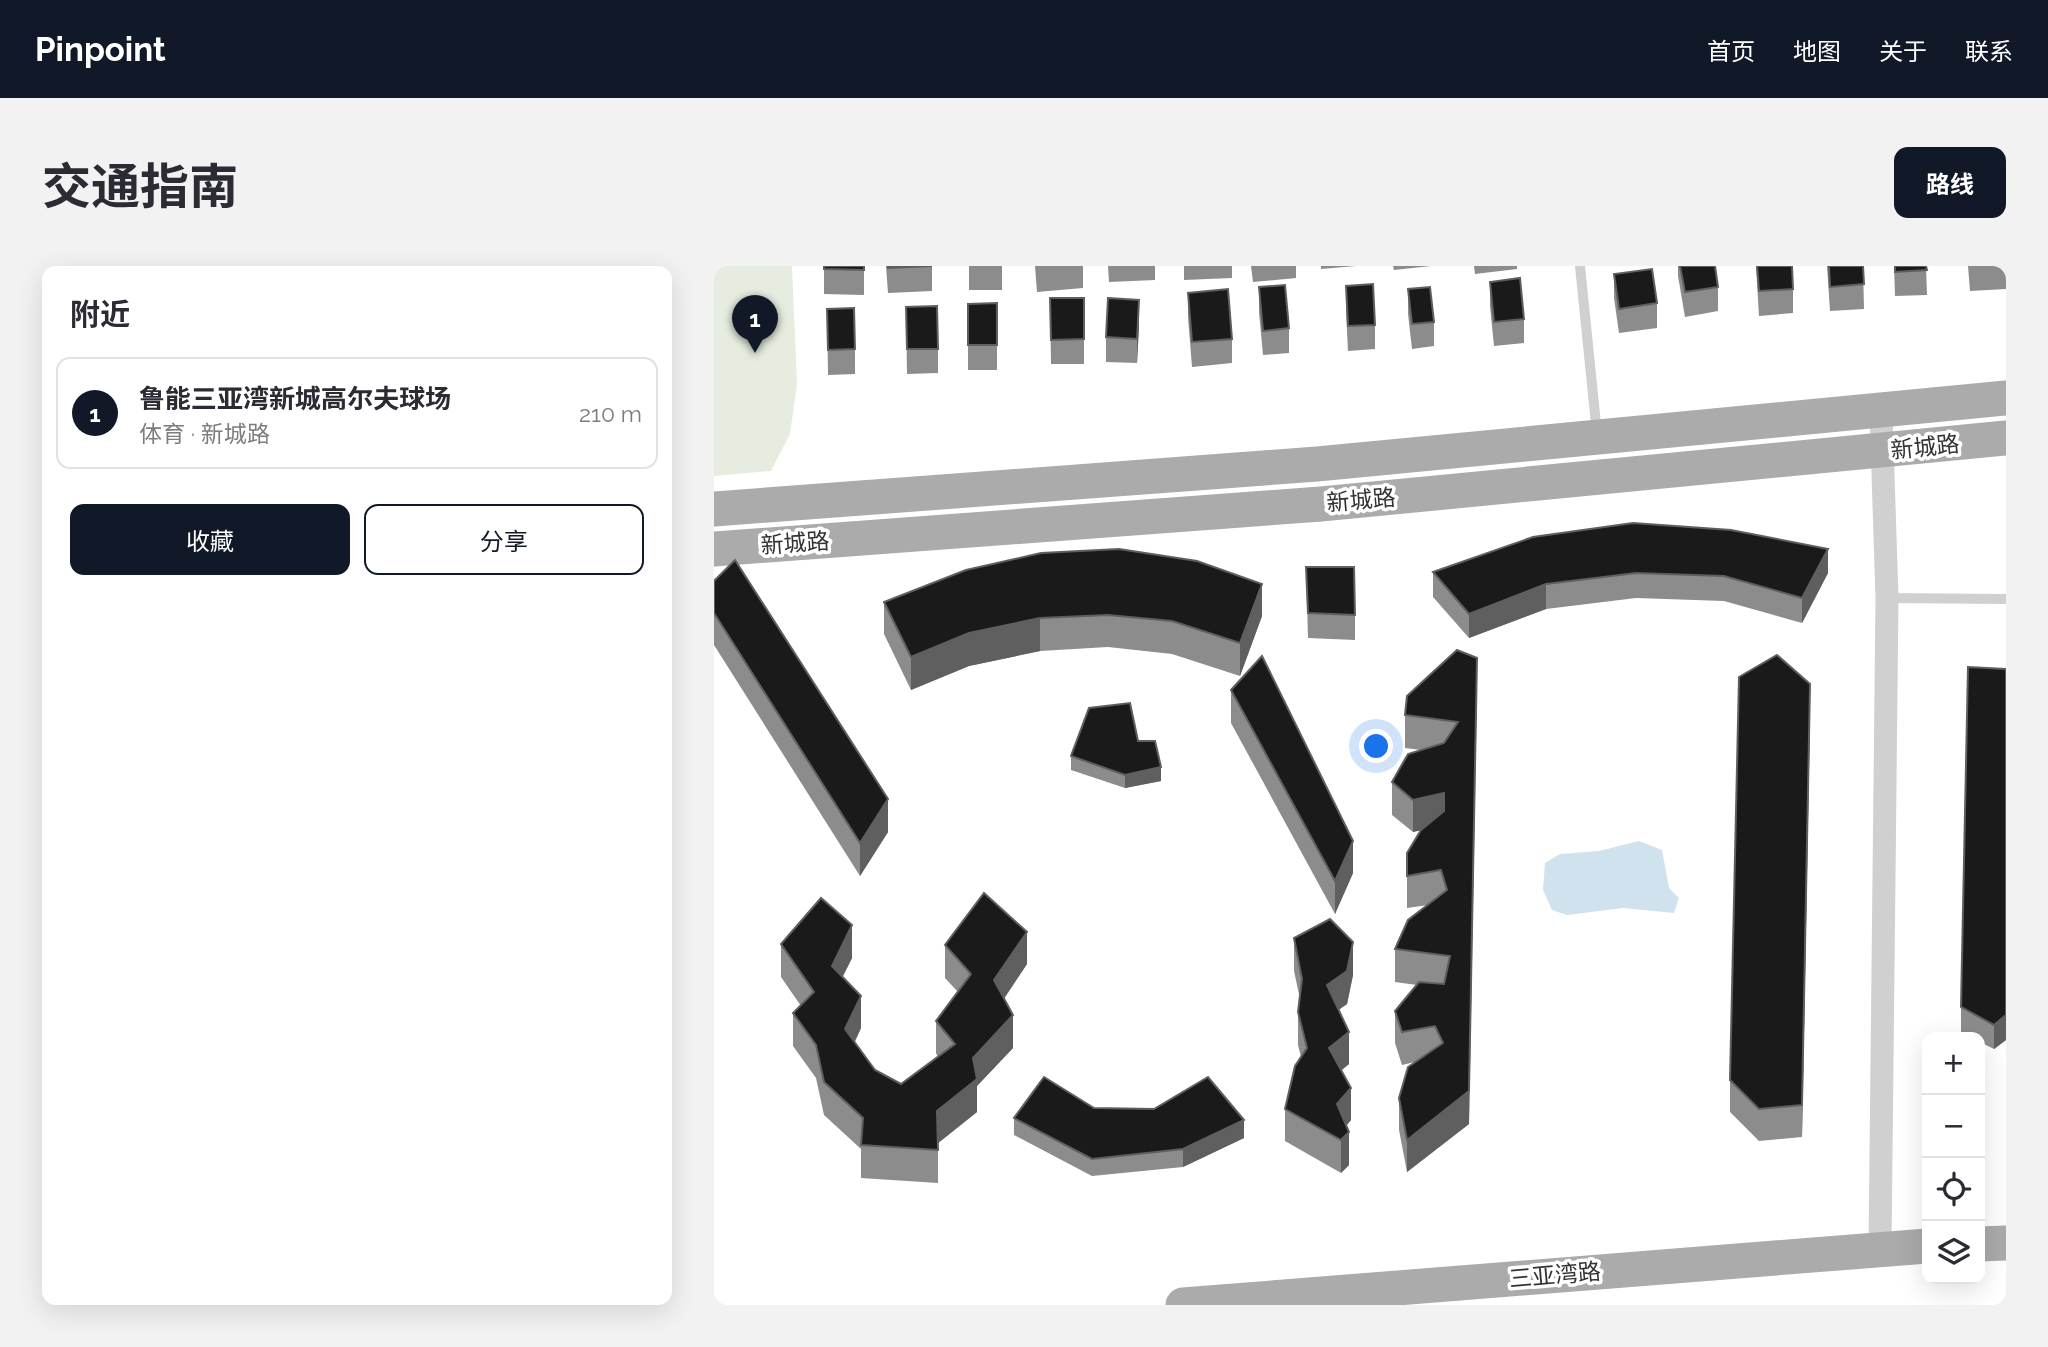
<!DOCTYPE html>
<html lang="zh">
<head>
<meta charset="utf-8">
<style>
	:root { --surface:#fff; --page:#f2f2f3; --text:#2b2b33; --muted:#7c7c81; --line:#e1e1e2; --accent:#111827 }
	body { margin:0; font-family:Raleway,"Noto Sans SC",sans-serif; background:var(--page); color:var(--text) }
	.controls { position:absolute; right:21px; bottom:21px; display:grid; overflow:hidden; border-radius:14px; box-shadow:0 7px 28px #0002 }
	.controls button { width:63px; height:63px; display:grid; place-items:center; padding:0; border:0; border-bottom:2px solid var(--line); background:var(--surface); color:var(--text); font:35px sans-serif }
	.you { position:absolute; left:663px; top:481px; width:24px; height:24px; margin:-18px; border:5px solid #fff; border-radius:50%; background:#1a73e8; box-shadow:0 0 0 10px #1a73e833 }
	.badge { display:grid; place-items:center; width:46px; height:46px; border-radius:50%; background:var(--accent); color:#fff; font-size:23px; font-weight:700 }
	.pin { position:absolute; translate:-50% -58px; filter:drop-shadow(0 2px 4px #0008) }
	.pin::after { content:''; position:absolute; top:37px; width:24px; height:21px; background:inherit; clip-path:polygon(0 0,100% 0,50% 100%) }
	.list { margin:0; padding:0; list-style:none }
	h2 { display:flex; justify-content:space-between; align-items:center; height:91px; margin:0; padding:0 28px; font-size:30px }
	h2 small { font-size:23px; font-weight:400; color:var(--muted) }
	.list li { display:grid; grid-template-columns:46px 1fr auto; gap:21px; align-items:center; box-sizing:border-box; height:112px; margin:0 14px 14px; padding:0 14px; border:2px solid var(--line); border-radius:14px }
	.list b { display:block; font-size:26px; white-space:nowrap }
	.list p { margin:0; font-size:23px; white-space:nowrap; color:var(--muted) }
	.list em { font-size:23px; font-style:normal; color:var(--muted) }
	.actions { display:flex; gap:14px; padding:21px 28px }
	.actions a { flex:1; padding:16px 0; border:2px solid var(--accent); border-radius:14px; text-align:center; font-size:24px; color:var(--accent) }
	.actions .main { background:var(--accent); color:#fff }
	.icon { flex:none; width:38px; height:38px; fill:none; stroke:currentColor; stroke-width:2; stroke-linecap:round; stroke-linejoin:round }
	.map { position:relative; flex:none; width:1292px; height:1039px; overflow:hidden; border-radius:14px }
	header { display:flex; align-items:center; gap:42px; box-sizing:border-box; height:98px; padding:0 35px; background:var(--accent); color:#fff }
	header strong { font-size:33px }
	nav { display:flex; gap:38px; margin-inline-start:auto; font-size:24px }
	.intro { display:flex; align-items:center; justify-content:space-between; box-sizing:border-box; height:168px; padding:0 42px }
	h1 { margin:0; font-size:49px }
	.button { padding:18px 32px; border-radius:14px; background:var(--accent); color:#fff; font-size:24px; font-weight:700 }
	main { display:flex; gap:42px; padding:0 42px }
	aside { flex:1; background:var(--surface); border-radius:14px; box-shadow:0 7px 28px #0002 }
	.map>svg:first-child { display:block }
	.green { fill:#e6ecdf }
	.water { fill:#cfe2ee }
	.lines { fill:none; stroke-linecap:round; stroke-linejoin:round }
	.lane { stroke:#d0d0d0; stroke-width:10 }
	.street { stroke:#d0d0d0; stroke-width:23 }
	.primary { stroke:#ababab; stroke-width:35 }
	.wall { fill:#8c8c8c }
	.shaded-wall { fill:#5f5f5f }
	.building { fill:#1a1a1a; stroke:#5f5f5f; stroke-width:2 }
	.labels { text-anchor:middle; stroke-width:7; stroke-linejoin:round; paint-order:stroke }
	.street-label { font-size:23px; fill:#333; stroke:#fff }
</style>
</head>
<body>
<header>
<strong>Pinpoint</strong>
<nav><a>首页</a><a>地图</a><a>关于</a><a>联系</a></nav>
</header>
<div class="intro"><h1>交通指南</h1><a class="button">路线</a></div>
<main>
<aside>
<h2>附近<small></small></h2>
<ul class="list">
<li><span class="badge">1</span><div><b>鲁能三亚湾新城高尔夫球场</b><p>体育 · 新城路</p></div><em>210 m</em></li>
</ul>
<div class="actions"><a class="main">收藏</a><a>分享</a></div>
</aside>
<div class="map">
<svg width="1292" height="1039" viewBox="0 0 1292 1039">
	<rect width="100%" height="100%" fill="#fff"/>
	<!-- green -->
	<polygon class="green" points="0,0 78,0 83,118 76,168 57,205 0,210"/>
	<!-- water -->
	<polygon class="water" points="925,575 948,584 955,622 965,632 960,647 909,642 853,649 838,644 829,624 831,597 846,588 885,585"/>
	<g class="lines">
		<!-- lane -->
		<g class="lane">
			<polyline points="866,0 883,168"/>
			<polyline points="1173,332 1292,333"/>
		</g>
		<!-- street -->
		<polyline class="street" points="1166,982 1173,332 1167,146"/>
		<!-- primary -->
		<g class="primary">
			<polyline points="0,243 603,198 1292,132"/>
			<polyline points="0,283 607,238 1292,172"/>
			<polyline points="1266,978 1292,977"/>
			<polyline points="469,1039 1213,980"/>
		</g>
	</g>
	<!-- wall -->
	<g class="wall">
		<polygon points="110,0 150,0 150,29 110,28"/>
		<polygon points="172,0 218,0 218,25 174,27"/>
		<rect x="255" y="0" width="33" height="24"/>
		<polygon points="321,0 369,0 369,22 323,26"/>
		<polygon points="394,0 441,0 441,14 395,16"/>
		<polygon points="470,0 518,0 518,12 470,14"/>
		<polygon points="537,0 582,0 582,12 539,16"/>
		<polygon points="607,0 642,0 607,3"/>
		<polygon points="679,0 717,0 680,4"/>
		<polygon points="760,0 803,0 803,3 761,8"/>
		<polygon points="964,0 1001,0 1004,21 1004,45 971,51 964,10"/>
		<polygon points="1042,0 1078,0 1079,23 1079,47 1045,50"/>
		<polygon points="1113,0 1149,0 1150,43 1116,45"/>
		<polygon points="1180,0 1212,0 1213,29 1181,30"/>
		<polygon points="1254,0 1292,0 1292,23 1256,25"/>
		<polygon points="900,8 943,37 943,62 905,67 900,32"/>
		<polygon points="776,16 810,53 810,77 780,80 776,40"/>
		<polygon points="632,20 661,59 661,83 634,85 632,45"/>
		<polygon points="545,21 575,62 575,87 549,89 545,46"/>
		<polygon points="694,23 720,56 720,80 698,83 694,48"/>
		<polygon points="474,27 518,73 518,97 478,101 474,51"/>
		<polygon points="336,32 370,32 370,98 337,98"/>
		<polygon points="283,37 283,104 254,104 254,38"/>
		<polygon points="192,41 224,83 224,107 193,108"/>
		<polygon points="113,43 141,83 141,108 114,109"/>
		<polygon points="425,59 423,97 392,96 392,71"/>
		<polygon points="592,301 641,349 641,374 594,372"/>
		<polygon points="719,306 1114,307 1088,357 1010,335 922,332 832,343 755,372 719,331"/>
		<polygon points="0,315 174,566 146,610 0,379"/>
		<polygon points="170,336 548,350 526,410 458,388 394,381 326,385 255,400 197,424 170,368"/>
		<polygon points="1292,403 1292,774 1280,783 1266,776 1266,771 1257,771 1247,766 1247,741"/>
		<polygon points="517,424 639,607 621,648 517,457"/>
		<polygon points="763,425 755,858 693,906 685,864 685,832 701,796 688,799 681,777 681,745 703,719 681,716 681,683 714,639 693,642 693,587 707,564 699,566 678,549 678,516 707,484 691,482 691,449"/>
		<polygon points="1096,450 1088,871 1045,875 1016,846 1016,814"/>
		<polygon points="424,475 447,515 411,522 357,504 357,490"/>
		<polygon points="580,672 639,709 633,738 625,744 635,798 627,804 637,854 632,860 635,899 627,907 571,875 571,843 587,791 584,779 584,746 586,733 580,705"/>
		<polygon points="67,678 138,692 129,710 147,762 141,776 161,804 187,818 224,791 222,787 222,755 244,726 231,712 231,679 313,698 290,733 299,782 263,820 263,846 224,877 224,917 147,912 147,883 110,849 102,812 79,780 79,747 87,740 67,711"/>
		<polygon points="380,842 530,872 469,901 378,910 300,869 300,852"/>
	</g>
	<!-- shaded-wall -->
	<g class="shaded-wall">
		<polygon points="425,34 425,59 423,97 423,73"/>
		<polygon points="1114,283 1114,307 1088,357 1088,332"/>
		<polygon points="548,318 548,350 526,410 526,377"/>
		<polygon points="832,318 832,343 755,372 755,348"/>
		<polygon points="326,352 326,385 255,400 197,424 197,391 255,367"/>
		<polygon points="763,392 755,858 693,906 693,874 755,825"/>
		<polygon points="1096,418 1096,450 1088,871 1088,839"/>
		<polygon points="447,501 447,515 411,522 411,509"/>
		<polygon points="730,527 730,559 699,566 699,534"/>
		<polygon points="174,533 174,566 146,610 146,577"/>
		<polygon points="639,575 639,607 621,648 621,615"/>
		<polygon points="138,659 138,692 118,732 118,700"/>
		<polygon points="313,666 313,698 280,747 280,714"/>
		<polygon points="639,676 639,709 633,738 613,751 613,719"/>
		<polygon points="147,730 147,762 131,795 131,763"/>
		<polygon points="299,749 299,782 263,820 263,846 223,878 223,845 259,792"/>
		<polygon points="1292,749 1292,774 1280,783 1280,759"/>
		<polygon points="635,766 635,798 615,815 615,782"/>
		<polygon points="637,822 637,854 623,871 623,838"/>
		<polygon points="530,854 530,872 469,901 469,883"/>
		<polygon points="635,866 635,899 627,907 627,874"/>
	</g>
	<!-- building -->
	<g class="building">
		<polygon points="110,0 150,0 150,4 110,3"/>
		<polygon points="174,0 218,0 174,2"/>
		<polygon points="966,0 1001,0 1004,21 971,26"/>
		<polygon points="1043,0 1078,0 1079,23 1045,25"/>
		<polygon points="1115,0 1149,0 1150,18 1116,21"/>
		<polygon points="1181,0 1212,0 1213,4 1181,6"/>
		<polygon points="938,3 943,37 905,43 900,8"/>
		<polygon points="806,12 810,53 780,56 776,16"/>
		<polygon points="659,18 661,59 634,60 632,20"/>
		<polygon points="571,19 575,62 549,65 545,21"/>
		<polygon points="716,21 720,56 698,58 694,23"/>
		<polygon points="514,23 518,73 478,76 474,27"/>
		<polygon points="336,32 370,32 370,73 337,74"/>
		<polygon points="394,32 425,34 423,73 392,71"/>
		<polygon points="283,37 283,79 254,79 254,38"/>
		<polygon points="223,40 224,83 193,83 192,41"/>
		<polygon points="140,42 141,83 114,84 113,43"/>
		<polygon points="919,257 1017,264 1114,283 1088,332 1010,310 922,307 832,318 755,348 719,306 819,271"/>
		<polygon points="405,283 483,295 548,318 526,377 458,355 394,349 326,352 255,367 197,391 170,336 252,304 327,287"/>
		<polygon points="21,294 174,533 146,577 0,347 0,315"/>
		<polygon points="592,301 640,301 641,349 594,347"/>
		<polygon points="743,384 763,392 755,825 693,874 685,832 694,801 729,777 721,760 688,766 681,745 705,716 730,718 736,690 681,683 694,654 733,624 727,604 693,610 693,587 707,564 730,545 730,527 699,534 678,516 694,488 730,477 744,456 691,449 693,430"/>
		<polygon points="1063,389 1096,418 1088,839 1045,843 1016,814 1025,411"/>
		<polygon points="548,390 639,575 621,615 517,424"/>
		<polygon points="1254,401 1292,403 1292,749 1280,759 1247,741"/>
		<polygon points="416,437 424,475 441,475 447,501 411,509 357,490 375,442"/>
		<polygon points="270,627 313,666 280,714 299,749 259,792 263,813 223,845 224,884 147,879 149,852 110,816 102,779 79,747 100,726 67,678 107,632 138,659 118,700 147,730 131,763 161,804 187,818 241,778 222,755 257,708 231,679"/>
		<polygon points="616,653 639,676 633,705 613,719 635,766 615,782 637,822 623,838 635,866 627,874 571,843 581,800 593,782 584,746 588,713 580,672"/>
		<polygon points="330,811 380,842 440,843 494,811 530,854 469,883 378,893 300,852"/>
	</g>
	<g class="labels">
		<!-- street labels -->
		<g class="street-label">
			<text transform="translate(1211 181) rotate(-6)" y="8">新城路</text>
			<text transform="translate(647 234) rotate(-5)" y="8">新城路</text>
			<text transform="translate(81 277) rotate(-4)" y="8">新城路</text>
			<text transform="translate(841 1009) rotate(-5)" y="8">三亚湾路</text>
		</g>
	</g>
</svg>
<div class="controls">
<button>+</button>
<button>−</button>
<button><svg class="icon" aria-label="locate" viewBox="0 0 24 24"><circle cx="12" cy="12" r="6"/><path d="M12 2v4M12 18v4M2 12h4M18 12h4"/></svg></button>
<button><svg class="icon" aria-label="layers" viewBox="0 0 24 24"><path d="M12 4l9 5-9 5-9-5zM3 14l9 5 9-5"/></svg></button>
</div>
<div class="you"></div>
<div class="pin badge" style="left:41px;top:87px">1</div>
</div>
</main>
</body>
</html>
